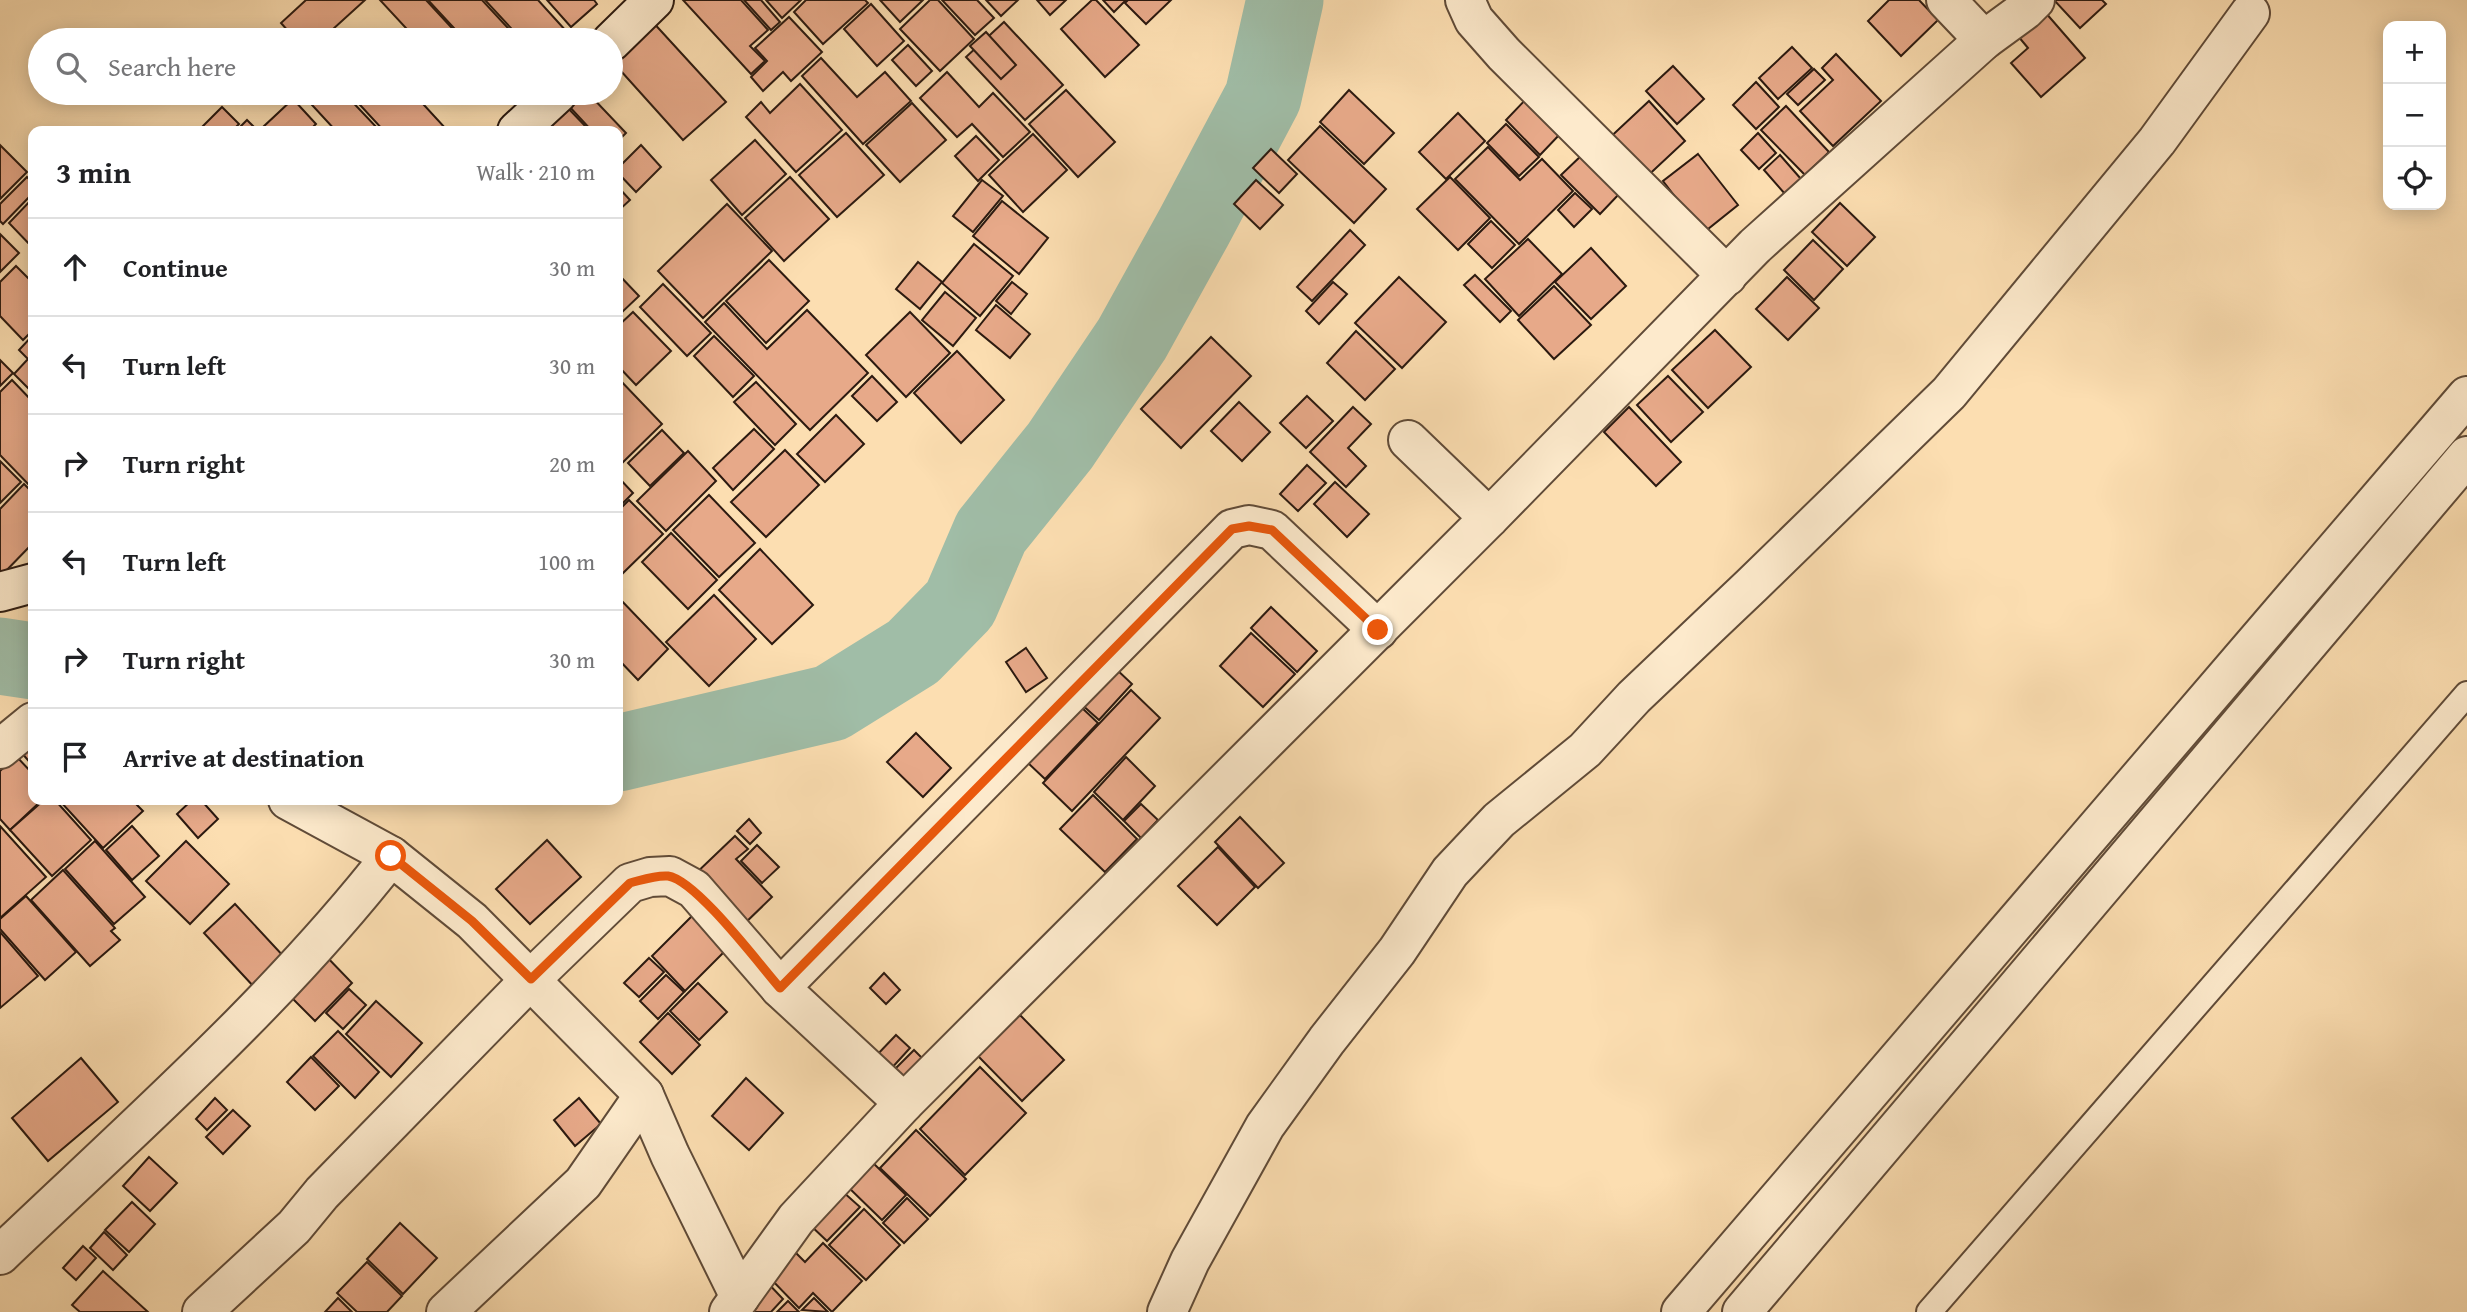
<!DOCTYPE html>
<html lang="en">
<head>
<meta charset="utf-8">
<style>
	:root { --surface:#fff; --page:#f6f6f6; --text:#202124; --muted:#757577; --line:#e0e0e0 }
	body { margin:0; font-family:"Gentium Book Plus",serif; background:var(--page); color:var(--text) }
	.controls { position:absolute; right:21px; top:21px; display:grid; overflow:hidden; border-radius:14px; box-shadow:0 4px 18px #0003 }
	.controls button { width:63px; height:63px; display:grid; place-items:center; padding:0; border:0; border-bottom:2px solid var(--line); background:var(--surface); color:var(--text); font:35px sans-serif }
	.stop { position:absolute; width:21px; height:21px; margin:-16px; border:5px solid #ea580c; border-radius:50%; background:#fff }
	.stop.end { background:#ea580c; border-color:#fff; box-shadow:0 2px 7px #0008 }
	.list { margin:0; padding:0; list-style:none }
	h2 { display:flex; justify-content:space-between; align-items:center; height:91px; margin:0; padding:0 28px; font-size:30px }
	h2 small { font-size:23px; font-weight:400; color:var(--muted) }
	.list li { display:grid; grid-template-columns:46px 1fr auto; gap:21px; align-items:center; box-sizing:border-box; height:98px; padding:0 28px; border-top:2px solid var(--line) }
	.list b { display:block; font-size:26px; white-space:nowrap }
	.list em { font-size:23px; font-style:normal; color:var(--muted) }
	.icon { flex:none; width:38px; height:38px; fill:none; stroke:currentColor; stroke-width:2; stroke-linecap:round; stroke-linejoin:round }
	.map { position:relative; flex:none; width:2467px; height:1312px; overflow:hidden }
	.search { position:absolute; background:var(--surface); box-shadow:0 4px 18px #0003; left:28px; top:28px; width:595px; height:77px; display:flex; align-items:center; gap:18px; box-sizing:border-box; padding:0 24px; border-radius:38px; color:var(--muted); font-size:26px }
	.panel { position:absolute; background:var(--surface); box-shadow:0 4px 18px #0003; left:28px; top:126px; width:595px; height:679px; border-radius:14px }
	.map>svg:first-child { display:block }
	.lines { fill:none; stroke-linecap:round; stroke-linejoin:round }
	.river { stroke:#a0bda7; stroke-width:77 }
	.building { fill:#e7a989; stroke:#2c1a10; stroke-width:2 }
	.lane-casing { stroke:#604b38; stroke-width:28 }
	.street-casing { stroke:#604b38; stroke-width:42 }
	.secondary-casing { stroke:#2c1a10; stroke-width:42 }
	.lane { stroke:#fdeacc; stroke-width:24 }
	.street { stroke:#fdeacc; stroke-width:38 }
	.secondary { stroke:#fdeacc; stroke-width:38 }
	.route { stroke:#ea580c; stroke-width:9 }
</style>
</head>
<body>
<div class="map">
<svg width="2467" height="1312" viewBox="0 0 2467 1312">
	<rect width="100%" height="100%" fill="#fcdeb1"/>
	<filter id="stains"><feTurbulence type="fractalNoise" baseFrequency=".00286" numOctaves="4"/><feColorMatrix values="0 0 0 0 .2 0 0 0 0 .09 0 0 0 0 .02 0 0 0 .5 -.17"/></filter>
	<radialGradient id="worn" r=".72"><stop offset=".6" stop-color="#630" stop-opacity="0"/><stop offset="1" stop-color="#630" stop-opacity=".3"/></radialGradient>
	<g class="lines">
		<!-- river -->
		<g class="river">
			<polyline points="0,656 33,661"/>
			<polyline points="618,753 831,703 913,652 960,604 991,532 1060,446 1132,339 1194,227 1263,97 1285,0"/>
		</g>
	</g>
	<!-- building -->
	<g class="building">
		<polygon points="306,0 365,0 321,40 296,40 281,23"/>
		<polygon points="380,0 426,0 463,40 417,40"/>
		<polygon points="428,0 482,0 519,40 465,40"/>
		<polygon points="485,0 538,0 567,32 558,40 522,40"/>
		<polygon points="547,0 594,0 597,4 571,27"/>
		<polygon points="683,0 741,0 768,30 750,46 765,61 751,74"/>
		<polygon points="744,0 761,0 780,22 771,30"/>
		<polygon points="766,0 801,0 782,18"/>
		<polygon points="806,0 865,0 868,3 823,44 794,12"/>
		<polygon points="880,0 923,0 900,22"/>
		<polygon points="930,0 938,0 974,39 940,71 900,29"/>
		<polygon points="942,0 977,0 994,18 975,35"/>
		<polygon points="986,0 1018,0 1001,16"/>
		<polygon points="1037,0 1066,0 1050,15"/>
		<polygon points="1092,0 1096,0 1139,45 1105,77 1061,29"/>
		<polygon points="1103,0 1126,0 1114,12"/>
		<polygon points="1128,0 1171,0 1146,24 1125,3"/>
		<polygon points="1889,0 1919,0 1938,20 1901,56 1868,21"/>
		<polygon points="2054,0 2102,0 2106,4 2080,28"/>
		<polygon points="871,4 904,41 877,66 844,29"/>
		<polygon points="2045,12 2085,58 2041,97 2011,63 2028,48 2018,36"/>
		<polygon points="789,17 822,52 791,81 783,72 763,91 751,77 767,61 755,48"/>
		<polygon points="650,19 726,102 683,140 611,60"/>
		<polygon points="1004,22 1063,85 1025,120 966,57"/>
		<polygon points="986,32 1016,65 1001,79 970,46"/>
		<polygon points="908,45 932,71 916,86 892,60"/>
		<polygon points="1792,47 1812,68 1778,99 1759,78"/>
		<polygon points="1836,54 1881,101 1833,146 1800,111 1833,80 1822,68"/>
		<polygon points="821,58 857,97 885,72 911,101 863,144 802,76"/>
		<polygon points="1673,66 1704,99 1677,124 1646,91"/>
		<polygon points="1814,69 1825,80 1798,105 1787,94"/>
		<polygon points="947,72 979,107 993,93 1030,132 1003,157 972,124 957,137 920,98"/>
		<polygon points="1756,82 1779,107 1756,129 1733,105"/>
		<polygon points="800,84 842,130 796,172 746,117 761,102 770,113"/>
		<polygon points="1066,90 1115,142 1078,177 1029,124"/>
		<polygon points="1349,90 1394,133 1364,164 1320,122"/>
		<polygon points="301,93 344,93 380,131 336,131"/>
		<polygon points="349,93 413,93 447,130 384,131"/>
		<polygon points="579,93 588,93 626,133 618,141 618,131 592,131 567,104"/>
		<polygon points="1528,97 1562,132 1540,155 1506,120"/>
		<polygon points="293,99 316,124 309,131 264,131 262,128"/>
		<polygon points="1649,101 1685,141 1641,182 1604,143"/>
		<polygon points="912,103 946,140 900,182 866,145"/>
		<polygon points="565,105 589,130 587,131 556,131 547,122"/>
		<polygon points="1786,106 1829,152 1805,175 1761,130"/>
		<polygon points="222,107 239,124 232,131 198,131"/>
		<polygon points="1458,113 1485,141 1446,179 1419,152"/>
		<polygon points="247,120 258,131 236,131"/>
		<polygon points="1506,124 1539,157 1519,176 1487,143"/>
		<polygon points="1320,126 1386,189 1354,223 1288,160"/>
		<polygon points="846,133 884,175 837,217 799,175"/>
		<polygon points="1758,133 1776,153 1759,169 1741,150"/>
		<polygon points="1033,134 1067,170 1023,212 989,175"/>
		<polygon points="976,136 999,160 978,181 955,156"/>
		<polygon points="755,140 786,174 742,215 711,180"/>
		<polygon points="0,145 27,172 0,199"/>
		<polygon points="641,145 661,167 636,192 618,173 618,168"/>
		<polygon points="1488,147 1520,180 1542,159 1573,191 1519,244 1455,179"/>
		<polygon points="1271,149 1297,174 1279,193 1253,168"/>
		<polygon points="1583,154 1621,192 1600,214 1561,175"/>
		<polygon points="1698,154 1738,205 1703,233 1663,181"/>
		<polygon points="1780,155 1801,179 1785,194 1764,170"/>
		<polygon points="27,177 33,183 33,193 3,224 0,221 0,204"/>
		<polygon points="790,177 829,219 784,261 745,218"/>
		<polygon points="1450,177 1490,218 1458,250 1417,209"/>
		<polygon points="982,180 1003,196 973,232 953,216"/>
		<polygon points="1256,180 1283,205 1260,229 1234,204"/>
		<polygon points="618,187 630,200 618,211"/>
		<polygon points="1575,193 1592,209 1574,227 1558,210"/>
		<polygon points="33,198 33,248 9,223"/>
		<polygon points="1002,201 1048,238 1019,274 973,236"/>
		<polygon points="1840,203 1875,237 1847,266 1812,232"/>
		<polygon points="727,204 772,251 703,318 658,271"/>
		<polygon points="1491,221 1515,245 1492,268 1468,244"/>
		<polygon points="1350,230 1365,245 1312,301 1297,287"/>
		<polygon points="0,234 19,253 0,272"/>
		<polygon points="1528,239 1562,274 1519,316 1485,279"/>
		<polygon points="1813,240 1843,269 1814,300 1784,270"/>
		<polygon points="974,244 1013,276 980,316 942,283"/>
		<polygon points="1591,248 1626,286 1591,319 1555,282"/>
		<polygon points="769,260 809,301 766,343 726,301"/>
		<polygon points="918,262 942,282 920,309 896,289"/>
		<polygon points="16,266 33,283 33,330 23,340 0,316 0,282"/>
		<polygon points="618,274 639,296 618,316"/>
		<polygon points="1475,275 1511,311 1500,322 1464,285"/>
		<polygon points="1399,277 1446,322 1402,368 1355,323"/>
		<polygon points="1787,277 1819,308 1788,340 1756,309"/>
		<polygon points="1012,282 1027,294 1011,314 996,301"/>
		<polygon points="1333,282 1347,294 1319,324 1306,311"/>
		<polygon points="663,284 711,333 687,356 640,307"/>
		<polygon points="1554,286 1591,325 1554,359 1518,320"/>
		<polygon points="945,292 976,318 953,346 922,320"/>
		<polygon points="724,303 767,349 807,310 868,373 810,430 705,322"/>
		<polygon points="996,305 1030,334 1010,358 976,330"/>
		<polygon points="633,312 671,351 636,385 618,366 618,326"/>
		<polygon points="910,312 950,353 906,397 866,355"/>
		<polygon points="1715,330 1751,367 1708,408 1672,370"/>
		<polygon points="1356,331 1395,369 1365,400 1327,363"/>
		<polygon points="33,335 33,393 14,374 28,359 19,350"/>
		<polygon points="714,336 754,376 733,397 694,356"/>
		<polygon points="1211,337 1251,376 1181,448 1141,409"/>
		<polygon points="957,351 1004,400 961,443 914,393"/>
		<polygon points="0,360 13,373 0,386"/>
		<polygon points="872,376 897,402 877,421 852,396"/>
		<polygon points="1668,376 1703,412 1671,442 1637,405"/>
		<polygon points="618,378 662,424 618,467"/>
		<polygon points="12,380 33,402 33,489 0,455 0,392"/>
		<polygon points="756,382 796,424 775,445 734,402"/>
		<polygon points="1307,396 1333,421 1306,448 1280,423"/>
		<polygon points="1239,402 1270,432 1242,461 1211,431"/>
		<polygon points="1353,407 1371,424 1348,448 1366,466 1346,487 1310,452"/>
		<polygon points="1629,407 1681,462 1656,486 1604,432"/>
		<polygon points="836,415 864,444 825,482 797,454"/>
		<polygon points="754,429 774,449 733,490 713,468"/>
		<polygon points="662,430 684,453 650,486 628,463"/>
		<polygon points="785,450 819,485 766,537 731,502"/>
		<polygon points="688,451 716,481 666,531 637,501"/>
		<polygon points="0,461 21,482 0,503"/>
		<polygon points="1307,465 1326,483 1298,511 1280,494"/>
		<polygon points="618,477 633,493 618,508"/>
		<polygon points="1335,482 1369,514 1347,537 1314,504"/>
		<polygon points="24,484 33,493 33,543 0,577 0,509"/>
		<polygon points="709,495 755,543 719,577 673,530"/>
		<polygon points="629,500 663,534 621,575 618,572 618,511"/>
		<polygon points="671,533 717,580 688,609 642,562"/>
		<polygon points="760,549 813,605 772,644 719,590"/>
		<polygon points="714,595 756,639 709,686 666,642"/>
		<polygon points="618,597 668,649 638,680 618,659"/>
		<polygon points="1271,607 1317,651 1297,672 1251,628"/>
		<polygon points="1251,633 1295,674 1263,707 1220,666"/>
		<polygon points="1026,648 1047,678 1026,692 1006,662"/>
		<polygon points="1114,667 1132,684 1099,720 1080,703"/>
		<polygon points="1131,690 1160,718 1072,811 1043,783"/>
		<polygon points="1080,706 1098,723 1045,779 1027,762"/>
		<polygon points="916,733 951,768 923,797 887,762"/>
		<polygon points="33,741 33,766 21,752"/>
		<polygon points="16,756 33,774 33,800 42,800 10,830 0,819 0,771"/>
		<polygon points="1126,757 1155,786 1123,820 1094,792"/>
		<polygon points="1093,795 1137,839 1105,872 1060,829"/>
		<polygon points="44,800 55,800 91,840 52,876 10,830"/>
		<polygon points="59,800 132,800 143,811 103,848"/>
		<polygon points="192,800 201,800 218,819 198,838 177,814"/>
		<polygon points="1141,804 1158,820 1141,838 1124,821"/>
		<polygon points="1240,817 1284,863 1258,888 1215,842"/>
		<polygon points="749,819 761,833 750,844 737,831"/>
		<polygon points="0,826 46,877 0,918"/>
		<polygon points="132,826 159,856 132,880 106,850"/>
		<polygon points="735,836 748,849 736,859 772,897 740,928 691,878"/>
		<polygon points="547,840 581,877 530,924 496,889"/>
		<polygon points="95,841 145,897 114,924 65,869"/>
		<polygon points="186,841 229,884 190,924 146,881"/>
		<polygon points="757,845 779,867 762,883 741,861"/>
		<polygon points="1218,847 1255,887 1217,925 1178,886"/>
		<polygon points="63,870 115,928 111,931 120,940 90,966 31,900"/>
		<polygon points="26,896 76,952 45,980 0,929 0,919"/>
		<polygon points="235,904 286,959 255,988 204,933"/>
		<polygon points="693,915 727,949 685,991 652,956"/>
		<polygon points="0,932 38,976 0,1008"/>
		<polygon points="323,953 352,983 315,1021 285,991"/>
		<polygon points="649,958 664,972 639,997 624,983"/>
		<polygon points="884,973 900,990 886,1004 870,988"/>
		<polygon points="666,975 684,992 658,1019 640,1001"/>
		<polygon points="698,983 727,1012 699,1040 670,1011"/>
		<polygon points="349,989 366,1005 343,1029 326,1013"/>
		<polygon points="376,1001 422,1043 391,1077 346,1034"/>
		<polygon points="668,1013 700,1045 672,1074 640,1042"/>
		<polygon points="1020,1015 1064,1060 1022,1101 978,1056"/>
		<polygon points="338,1031 379,1072 355,1098 313,1056"/>
		<polygon points="896,1035 910,1048 889,1071 875,1057"/>
		<polygon points="914,1050 924,1060 903,1081 893,1071"/>
		<polygon points="311,1057 339,1086 315,1110 287,1082"/>
		<polygon points="81,1058 118,1102 48,1161 12,1118"/>
		<polygon points="980,1067 1026,1113 965,1175 920,1129"/>
		<polygon points="746,1078 783,1113 749,1150 712,1116"/>
		<polygon points="215,1098 227,1110 207,1130 196,1119"/>
		<polygon points="579,1098 601,1124 575,1146 554,1120"/>
		<polygon points="233,1110 250,1126 223,1154 206,1137"/>
		<polygon points="916,1130 966,1179 930,1216 880,1168"/>
		<polygon points="149,1157 177,1183 150,1211 123,1186"/>
		<polygon points="870,1160 906,1195 882,1220 846,1185"/>
		<polygon points="842,1191 860,1207 827,1241 809,1224"/>
		<polygon points="907,1198 928,1219 904,1243 883,1223"/>
		<polygon points="132,1202 155,1224 129,1252 105,1230"/>
		<polygon points="864,1209 900,1245 866,1280 829,1245"/>
		<polygon points="400,1223 437,1258 403,1294 367,1259"/>
		<polygon points="104,1232 127,1255 113,1270 90,1248"/>
		<polygon points="786,1243 805,1262 823,1243 862,1281 832,1312 813,1293 799,1308 765,1273"/>
		<polygon points="83,1246 96,1258 76,1280 63,1268"/>
		<polygon points="367,1262 402,1296 387,1312 357,1312 337,1293"/>
		<polygon points="103,1271 148,1312 80,1312 72,1305"/>
		<polygon points="763,1278 783,1299 771,1312 756,1312 743,1299"/>
		<polygon points="338,1298 352,1312 325,1312"/>
		<polygon points="814,1298 828,1312 802,1310"/>
		<polygon points="788,1301 799,1312 777,1312"/>
	</g>
	<g class="lines">
		<!-- lane casing -->
		<g class="lane-casing">
			<polyline id="lane" points="1929,1312 2467,694"/>
		</g>
		<!-- street casing -->
		<g class="street-casing">
			<g id="street">
				<polyline points="1465,0 1474,20 1504,54 1727,276"/>
				<polyline points="1946,0 1984,40"/>
				<polyline points="1408,440 1489,518"/>
				<polyline points="0,749 33,722"/>
				<polyline points="288,800 391,856"/>
				<polyline points="780,988 1232,529 1249,525 1272,530 1378,630"/>
				<path d="M0 1255C133 1128 278 1001 391 856L472 921 644 1095 670 1155 740 1297"/>
				<polyline points="202,1312 294,1227 322,1193 531,979 630,883 650,877 670,876 694,889 780,988 904,1103"/>
				<polyline points="446,1312 583,1183 644,1095"/>
				<polyline points="729,1312 796,1219 904,1103 1489,518 1755,246 1984,40 2025,10 2035,0"/>
				<polyline points="1167,1312 1190,1261 1265,1126 1327,1040 1397,951 1450,872 1499,820 1585,750 1634,697 1752,585 1949,393 2157,141 2250,13"/>
				<polyline points="1681,1312 2467,396"/>
				<polyline points="1742,1312 2467,456"/>
			</g>
		</g>
		<!-- secondary casing -->
		<g class="secondary-casing">
			<g id="secondary">
				<polyline points="611,42 654,0"/>
				<polyline points="517,131 558,93"/>
				<polyline points="0,592 33,583"/>
			</g>
		</g>
		<!-- lane -->
		<use href="#lane" class="lane"/>
		<!-- street -->
		<use href="#street" class="street"/>
		<!-- secondary -->
		<use href="#secondary" class="secondary"/>
	</g>
	<g class="lines">
		<!-- route -->
		<path class="route" d="M391 856 472 921 531 979 630 883C642 880 655 875 668 876 696 880 759 964 780 988L1232 529 1249 526 1272 530 1378 630"/>
	</g>
	<rect width="100%" height="100%" filter="url(#stains)"/>
	<rect width="100%" height="100%" fill="url(#worn)"/>
</svg>
<div class="controls">
<button>+</button>
<button>−</button>
<button><svg class="icon" aria-label="locate" viewBox="0 0 24 24"><circle cx="12" cy="12" r="6"/><path d="M12 2v4M12 18v4M2 12h4M18 12h4"/></svg></button>
</div>
<div class="stop" style="left:391px;top:856px"></div>
<div class="stop end" style="left:1378px;top:630px"></div>
<div class="search"><svg class="icon" aria-label="search" viewBox="0 0 24 24"><circle cx="10" cy="10" r="6"/><path d="M15 15l6 6"/></svg>Search here</div>
<section class="panel">
<h2>3 min<small>Walk · 210 m</small></h2>
<ul class="list">
<li><svg class="icon" aria-label="ahead" viewBox="0 0 24 24"><path d="M12 20V5M6 11l6-6 6 6"/></svg><div><b>Continue</b></div><em>30 m</em></li>
<li><svg class="icon" aria-label="left" viewBox="0 0 24 24"><path d="M17 20v-9H6M10 6l-5 5 5 5"/></svg><div><b>Turn left</b></div><em>30 m</em></li>
<li><svg class="icon" aria-label="right" viewBox="0 0 24 24"><path d="M7 20v-9h11M14 6l5 5-5 5"/></svg><div><b>Turn right</b></div><em>20 m</em></li>
<li><svg class="icon" aria-label="left" viewBox="0 0 24 24"><path d="M17 20v-9H6M10 6l-5 5 5 5"/></svg><div><b>Turn left</b></div><em>100 m</em></li>
<li><svg class="icon" aria-label="right" viewBox="0 0 24 24"><path d="M7 20v-9h11M14 6l5 5-5 5"/></svg><div><b>Turn right</b></div><em>30 m</em></li>
<li><svg class="icon" aria-label="arrive" viewBox="0 0 24 24"><path d="M6 21V4h12l-3 4 3 4H6"/></svg><div><b>Arrive at destination</b></div></li>
</ul>
</section>
</div>
</body>
</html>
